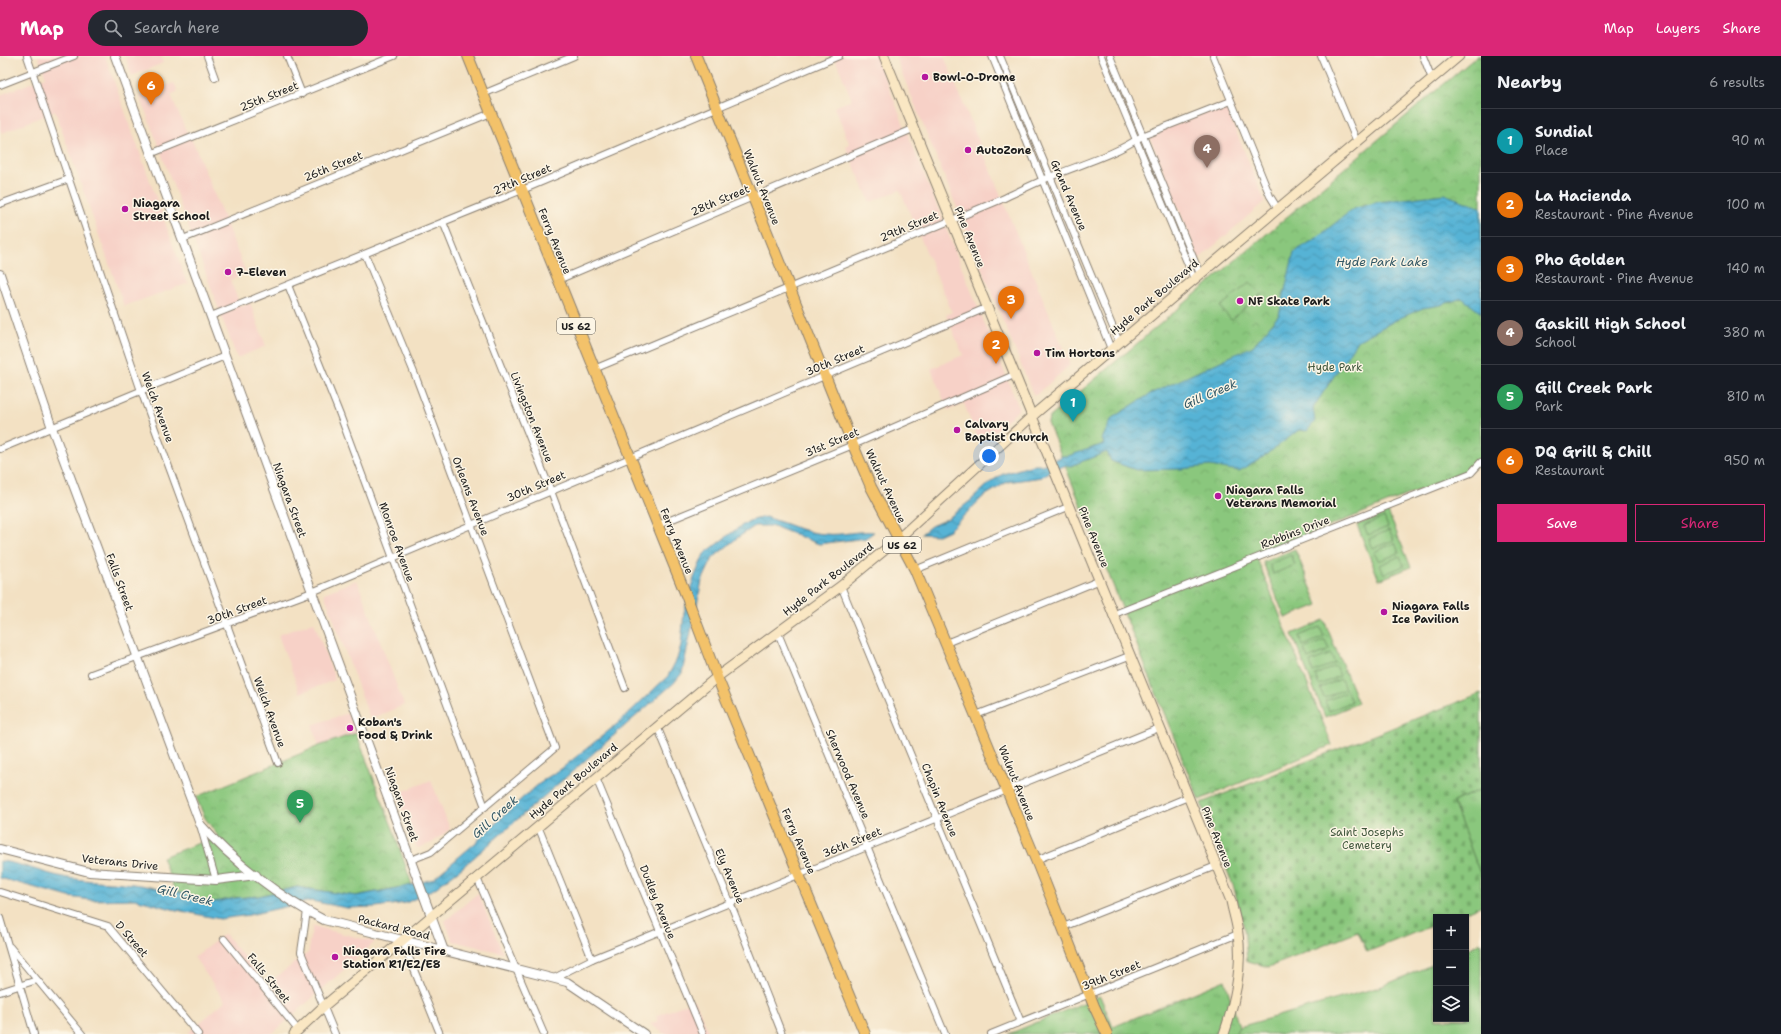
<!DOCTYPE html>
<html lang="en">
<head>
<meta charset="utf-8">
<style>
	:root { --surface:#171b24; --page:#242831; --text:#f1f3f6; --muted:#9ea1a6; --line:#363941; --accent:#db2777 }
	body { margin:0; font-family:"Shantell Sans",sans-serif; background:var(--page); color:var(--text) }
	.controls { position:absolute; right:12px; bottom:12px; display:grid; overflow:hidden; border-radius:0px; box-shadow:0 1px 3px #0004 }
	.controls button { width:36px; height:36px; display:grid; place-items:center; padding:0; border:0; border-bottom:1px solid var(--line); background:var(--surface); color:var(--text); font:20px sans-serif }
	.you { position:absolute; left:989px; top:400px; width:14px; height:14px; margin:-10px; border:3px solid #fff; border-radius:50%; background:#1a73e8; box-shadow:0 0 0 6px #1a73e833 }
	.badge { display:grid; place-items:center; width:26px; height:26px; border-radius:50%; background:var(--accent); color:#fff; font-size:13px; font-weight:700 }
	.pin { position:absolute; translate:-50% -33px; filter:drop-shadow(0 1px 2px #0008) }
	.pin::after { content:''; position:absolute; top:21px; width:14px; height:12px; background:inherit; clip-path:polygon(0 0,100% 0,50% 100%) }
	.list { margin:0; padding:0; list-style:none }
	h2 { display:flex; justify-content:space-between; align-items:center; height:52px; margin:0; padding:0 16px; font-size:17px }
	h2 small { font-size:13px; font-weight:400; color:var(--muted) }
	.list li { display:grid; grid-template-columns:26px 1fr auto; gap:12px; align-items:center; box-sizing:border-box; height:64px; padding:0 16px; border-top:1px solid var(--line) }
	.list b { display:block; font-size:15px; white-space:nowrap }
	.list p { margin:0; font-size:13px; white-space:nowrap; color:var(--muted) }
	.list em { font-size:13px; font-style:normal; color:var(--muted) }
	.actions { display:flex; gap:8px; padding:12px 16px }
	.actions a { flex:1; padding:9px 0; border:1px solid var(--accent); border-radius:0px; text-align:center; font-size:14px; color:var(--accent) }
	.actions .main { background:var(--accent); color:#fff }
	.icon { flex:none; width:22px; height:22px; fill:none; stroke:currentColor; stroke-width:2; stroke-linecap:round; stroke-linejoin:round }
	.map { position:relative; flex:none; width:1481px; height:978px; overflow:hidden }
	header { display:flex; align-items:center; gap:24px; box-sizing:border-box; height:56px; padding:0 20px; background:var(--accent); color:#fff }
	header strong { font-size:19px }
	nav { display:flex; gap:22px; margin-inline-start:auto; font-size:14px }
	.search { width:280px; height:36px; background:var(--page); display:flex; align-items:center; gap:10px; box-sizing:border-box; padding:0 14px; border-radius:22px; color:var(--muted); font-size:15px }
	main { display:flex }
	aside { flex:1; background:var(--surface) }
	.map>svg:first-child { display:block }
	.built { fill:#f7d1c7 }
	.grass { fill:url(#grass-tufts); stroke:#53724c }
	.cemetery { fill:url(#cemetery-stones); stroke:#53724c }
	.park { fill:url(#park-crowns); stroke:#53724c }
	.pitch { fill:#8ac77d; stroke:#53724c }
	.water { fill:url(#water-waves); stroke:#396878 }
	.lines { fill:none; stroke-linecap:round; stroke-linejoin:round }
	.minor-casing { stroke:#887e70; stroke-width:8 }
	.tertiary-casing { stroke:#887e70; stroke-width:10 }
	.secondary-casing { stroke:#887e70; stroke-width:11 }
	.primary-casing { stroke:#887e70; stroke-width:12 }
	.minor { stroke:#fff; stroke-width:6 }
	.tertiary { stroke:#fff; stroke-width:8 }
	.secondary { stroke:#fae7c3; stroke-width:9 }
	.primary { stroke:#f3c26a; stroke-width:10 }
	.poi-dot { fill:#b5179e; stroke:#fcf5e5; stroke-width:1.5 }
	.labels { text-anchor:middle; stroke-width:3; stroke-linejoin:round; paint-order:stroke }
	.shield { fill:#fcf5e5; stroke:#5f5d58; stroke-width:1 }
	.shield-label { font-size:10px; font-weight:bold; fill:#1c1c1c }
	.poi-label { font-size:11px; font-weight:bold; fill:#1c1c1c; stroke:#fcf5e5; text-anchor:start }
	.street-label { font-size:11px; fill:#1c1c1c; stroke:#fcf5e5 }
	.park-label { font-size:11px; fill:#42583e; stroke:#fcf5e5 }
	.water-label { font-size:12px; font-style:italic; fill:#335866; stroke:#fcf5e5 }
</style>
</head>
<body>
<header>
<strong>Map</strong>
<div class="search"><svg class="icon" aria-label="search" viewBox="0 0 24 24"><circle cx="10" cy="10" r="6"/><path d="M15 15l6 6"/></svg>Search here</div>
<nav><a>Map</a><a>Layers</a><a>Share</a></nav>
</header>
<main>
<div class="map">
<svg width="1481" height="978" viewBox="0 0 1481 978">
	<defs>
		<pattern id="grass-tufts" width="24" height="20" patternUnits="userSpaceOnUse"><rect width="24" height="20" fill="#8ac77d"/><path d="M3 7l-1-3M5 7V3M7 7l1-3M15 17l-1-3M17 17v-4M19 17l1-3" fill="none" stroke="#76aa6b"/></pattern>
		<pattern id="cemetery-stones" width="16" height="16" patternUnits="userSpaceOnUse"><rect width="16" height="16" fill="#8ac77d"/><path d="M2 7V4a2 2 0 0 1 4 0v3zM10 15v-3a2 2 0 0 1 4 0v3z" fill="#76aa6b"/></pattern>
		<pattern id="park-crowns" width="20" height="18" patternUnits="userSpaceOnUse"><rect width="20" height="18" fill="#8ac77d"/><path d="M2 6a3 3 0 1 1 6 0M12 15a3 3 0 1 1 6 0" fill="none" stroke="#76aa6b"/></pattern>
		<pattern id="water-waves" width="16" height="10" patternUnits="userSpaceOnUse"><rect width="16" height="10" fill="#56b3d5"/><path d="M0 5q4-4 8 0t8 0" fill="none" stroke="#4691ac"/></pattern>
	</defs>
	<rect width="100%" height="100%" fill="#fcf5e5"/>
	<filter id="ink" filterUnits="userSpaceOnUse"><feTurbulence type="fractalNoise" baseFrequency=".025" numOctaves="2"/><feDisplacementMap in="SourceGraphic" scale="8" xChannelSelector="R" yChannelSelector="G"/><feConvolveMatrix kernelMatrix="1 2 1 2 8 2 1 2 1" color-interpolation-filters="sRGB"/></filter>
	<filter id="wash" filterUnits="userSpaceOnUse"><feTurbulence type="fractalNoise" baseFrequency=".012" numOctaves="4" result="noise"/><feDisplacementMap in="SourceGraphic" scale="16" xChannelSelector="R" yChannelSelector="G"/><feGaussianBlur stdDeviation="0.9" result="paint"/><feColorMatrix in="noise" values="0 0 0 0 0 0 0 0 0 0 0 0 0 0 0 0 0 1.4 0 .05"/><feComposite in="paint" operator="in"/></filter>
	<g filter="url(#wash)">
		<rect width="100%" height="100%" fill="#f3e1c3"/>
		<!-- built -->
		<g class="built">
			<polygon points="38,0 105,0 185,222 189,227 124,250 55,55 2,77 0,73 0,39 46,21"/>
			<polygon points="125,0 161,0 163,7 132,20"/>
			<polygon points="834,0 876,0 1018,350 1018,354 980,388 964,348 948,354 931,313 963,299 946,259 952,256 900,134 870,146 846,91 850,89 834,51 852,44"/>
			<polygon points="895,0 944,0 1070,309 1036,339 1033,338"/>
			<polygon points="174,27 178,35 171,39 187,77 194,88 246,217 230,224 241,251 250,247 266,290 237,302 140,40"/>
			<polygon points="1225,49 1265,145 1199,203 1149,79"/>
			<polygon points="357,524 404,649 370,663 324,537"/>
			<polygon points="314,566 335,624 300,637 278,579"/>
			<polygon points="348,657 356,677 319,690 312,669"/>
			<polygon points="431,724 450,773 432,787 417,792 397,738"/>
			<polygon points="478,837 503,897 453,885 445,865"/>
			<polygon points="313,870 375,886 272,978 190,978 189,976 225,945 194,901 225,878 267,928 309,896 309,886"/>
			<polygon points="695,944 709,978 665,978 650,968 658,965 656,960"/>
		</g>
		<!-- grass -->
		<g class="grass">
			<polygon points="1481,733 1481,820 1453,746"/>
			<polygon points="1225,924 1239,971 1235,978 1009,978 1100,940 1113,971"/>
		</g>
		<!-- cemetery -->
		<polygon class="cemetery" points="1481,637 1481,733 1453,746 1481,820 1481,850 1454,861 1436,861 1436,868 1367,896 1358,876 1269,911 1247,905 1244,872 1234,832 1201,747"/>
		<!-- park -->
		<g class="park">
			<polygon points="1477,0 1481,0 1481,409 1256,500 1332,689 1199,744 1048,367 1049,362"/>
			<polygon points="1388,456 1411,511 1379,524 1357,469"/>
			<polygon points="1295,493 1318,549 1285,562 1263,506"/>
			<polygon points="1324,564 1358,647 1325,661 1292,578"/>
			<polygon points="356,677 393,773 412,829 355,840 297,831 259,840 236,842 209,847 175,835 162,801 218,780 205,762 196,741 319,690"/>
		</g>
		<!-- pitch -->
		<g class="pitch">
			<polygon points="1250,226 1261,238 1231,264 1220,251"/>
			<polygon points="1384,461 1388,471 1368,479 1364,470"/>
			<polygon points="1389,474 1394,484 1373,492 1369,483"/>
			<polygon points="1395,487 1399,497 1379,505 1374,496"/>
			<polygon points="1291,499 1295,509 1273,518 1270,508"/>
			<polygon points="1400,500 1404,510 1384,518 1380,509"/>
			<polygon points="1320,571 1324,581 1303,590 1299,580"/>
			<polygon points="1325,584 1329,594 1308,603 1304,593"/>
			<polygon points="1331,598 1335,607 1313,616 1310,606"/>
			<polygon points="1336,610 1340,620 1319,629 1315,619"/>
			<polygon points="1341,623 1345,633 1324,642 1320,632"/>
			<polygon points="1347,636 1351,646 1329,655 1325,645"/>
			<polygon points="1481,887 1481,978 1235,978 1239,971 1380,931 1436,907 1436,963 1466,963 1466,894"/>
		</g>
		<!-- water -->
		<g class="water">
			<polygon points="1444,138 1479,151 1481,153 1481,257 1462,242 1441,249 1423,252 1400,262 1357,285 1313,352 1315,365 1307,375 1299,374 1259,404 1239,415 1210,410 1181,413 1136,414 1111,405 1107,396 1070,410 1066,409 1045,418 1042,421 1007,426 983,441 949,474 938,479 921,478 931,470 947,463 970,445 992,425 1003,418 1033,409 1042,409 1063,400 1068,400 1104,388 1102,383 1112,362 1150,338 1253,290 1279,259 1294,196 1315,183 1353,153 1378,146"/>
			<path d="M765 461C785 466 804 477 825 478 842 480 858 474 874 476L866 482 819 488 773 470H755L737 482 713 502 702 525 682 617 674 627 463 811 434 833 406 847 376 851 347 852 311 845 249 859 220 863 172 853 135 843 91 844 69 841 0 822V805C21 807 42 817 63 821 98 828 135 823 169 837L175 835 209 847 236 842 259 840 297 831 356 840 412 829 433 823 474 788 520 744 545 723 561 713 617 668 668 620 677 603 681 589 684 556 694 522 704 498 735 474 749 465Z"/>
		</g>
	</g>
	<g filter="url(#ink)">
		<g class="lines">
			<!-- minor casing -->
			<g class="minor-casing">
				<g id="minor">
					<polyline points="27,0 141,335 278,707"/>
					<polyline points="207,0 215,22"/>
					<polyline points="287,0 302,38"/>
					<polyline points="992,0 1111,293"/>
					<polyline points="1000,0 1119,286"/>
					<polyline points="1101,0 1194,223"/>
					<polyline points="1110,0 1200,218"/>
					<polyline points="1213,0 1270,140 1278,153"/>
					<polyline points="1321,0 1357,86"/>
					<polyline points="1423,0 1432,23"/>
					<polyline points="0,29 74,0"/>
					<polyline points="483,38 574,0"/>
					<polyline points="150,98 394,0"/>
					<polyline points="0,148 69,123"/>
					<polyline points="443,166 551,435 625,632"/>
					<polyline points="183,183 491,57"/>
					<polyline points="365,198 417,324 555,692 431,796 411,804"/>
					<polyline points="558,224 913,73"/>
					<polyline points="288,229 340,359 485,751"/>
					<polyline points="211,260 532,130 839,0"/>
					<path d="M594 313 1000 144C1017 136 1033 128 1050 121 1081 108 1115 99 1142 80L1231 45"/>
					<polyline points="0,393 225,300"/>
					<polyline points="658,469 853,389 1014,319"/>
					<polyline points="915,514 1068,451"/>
					<polyline points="841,530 1021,966"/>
					<polyline points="1112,559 1471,417 1481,406"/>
					<polyline points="778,577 945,978"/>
					<polyline points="946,587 1098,525"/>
					<polyline points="91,618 312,536 986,252"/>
					<polyline points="976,659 1129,600"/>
					<polyline points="657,670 730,846 782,978"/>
					<polyline points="596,722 703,978"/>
					<polyline points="200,769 216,824"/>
					<polyline points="538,770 592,903"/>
					<polyline points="1036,804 1188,741"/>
					<polyline points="477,822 544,978"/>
					<polyline points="0,836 108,870 198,978"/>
					<polyline points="307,855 301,896 335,978"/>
					<polyline points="0,862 34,978"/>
					<polyline points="1063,871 1216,810"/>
					<polyline points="224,883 298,974"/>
					<polyline points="402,884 440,978"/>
					<polyline points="10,891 82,978"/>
					<polyline points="554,922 592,903 1159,672"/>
					<polyline points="0,936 37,924"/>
					<polyline points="991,978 1238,878"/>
				</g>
			</g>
			<!-- tertiary casing -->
			<g class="tertiary-casing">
				<g id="tertiary">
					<polyline points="115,0 444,895"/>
					<path d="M0 218 52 372 200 768C230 803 282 843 324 864L567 926 644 978"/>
					<polyline points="0,793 89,816 216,824 256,819"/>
				</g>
			</g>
			<!-- secondary casing -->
			<g class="secondary-casing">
				<g id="secondary">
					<path d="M884 0 1231 845C1233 856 1237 867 1238 878 1243 912 1235 946 1224 978"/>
					<polyline points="294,978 324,950 717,621 841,530 898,483 1031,361 1459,0"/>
				</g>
			</g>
			<!-- primary casing -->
			<g class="primary-casing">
				<g id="primary">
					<polyline points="468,0 686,539 717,621 865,978"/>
					<polyline points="696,0 853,389 871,431 915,514 1036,804 1094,950 1107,978"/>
				</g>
			</g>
			<!-- minor -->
			<use href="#minor" class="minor"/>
			<!-- tertiary -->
			<use href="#tertiary" class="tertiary"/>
			<!-- secondary -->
			<use href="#secondary" class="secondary"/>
			<!-- primary -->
			<use href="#primary" class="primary"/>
		</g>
	</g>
	<!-- markers -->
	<g class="poi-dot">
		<circle cx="925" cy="21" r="4"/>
		<circle cx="968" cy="94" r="4"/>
		<circle cx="125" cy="153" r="4"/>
		<circle cx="228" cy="216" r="4"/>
		<circle cx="1240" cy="245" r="4"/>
		<circle cx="1037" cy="297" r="4"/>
		<circle cx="957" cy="374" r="4"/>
		<circle cx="1218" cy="440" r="4"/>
		<circle cx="1384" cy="556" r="4"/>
		<circle cx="350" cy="672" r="4"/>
		<circle cx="335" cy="901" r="4"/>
	</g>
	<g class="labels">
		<!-- shield labels -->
		<g class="shield">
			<rect x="557" y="262" width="38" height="16" rx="3"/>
			<rect x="883" y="481" width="38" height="16" rx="3"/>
		</g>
		<g class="shield-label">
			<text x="576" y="274">US 62</text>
			<text x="902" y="493">US 62</text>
		</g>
		<!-- poi labels -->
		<g class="poi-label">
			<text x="933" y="25">Bowl-O-Drome</text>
			<text x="976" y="98">AutoZone</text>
			<text x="133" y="151">Niagara<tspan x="133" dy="13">Street School</tspan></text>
			<text x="236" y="220">7-Eleven</text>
			<text x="1248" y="249">NF Skate Park</text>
			<text x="1045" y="301">Tim Hortons</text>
			<text x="965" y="372">Calvary<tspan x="965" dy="13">Baptist Church</tspan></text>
			<text x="1226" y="438">Niagara Falls<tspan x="1226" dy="13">Veterans Memorial</tspan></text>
			<text x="1392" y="554">Niagara Falls<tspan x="1392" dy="13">Ice Pavilion</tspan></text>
			<text x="358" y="670">Koban's<tspan x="358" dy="13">Food &amp; Drink</tspan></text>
			<text x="343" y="899">Niagara Falls Fire<tspan x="343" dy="13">Station R1/E2/E8</tspan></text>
		</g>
		<!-- street labels -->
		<g class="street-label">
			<text transform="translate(269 40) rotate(-22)" y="4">25th Street</text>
			<text transform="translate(333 110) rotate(-22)" y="4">26th Street</text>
			<text transform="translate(522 123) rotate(-23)" y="4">27th Street</text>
			<text transform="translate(762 131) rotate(68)" y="4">Walnut Avenue</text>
			<text transform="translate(1069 139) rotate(67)" y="4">Grand Avenue</text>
			<text transform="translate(720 144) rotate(-23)" y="4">28th Street</text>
			<text transform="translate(909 170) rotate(-23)" y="4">29th Street</text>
			<text transform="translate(970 181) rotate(68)" y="4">Pine Avenue</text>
			<text transform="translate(555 185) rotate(68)" y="4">Ferry Avenue</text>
			<text transform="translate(1154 241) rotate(-40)" y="4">Hyde Park Boulevard</text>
			<text transform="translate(835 304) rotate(-23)" y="4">30th Street</text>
			<text transform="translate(158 351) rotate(70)" y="4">Welch Avenue</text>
			<text transform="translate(532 361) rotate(68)" y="4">Livingston Avenue</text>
			<text transform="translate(832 386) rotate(-23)" y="4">31st Street</text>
			<text transform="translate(536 430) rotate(-23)" y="4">30th Street</text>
			<text transform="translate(886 430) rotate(65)" y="4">Walnut Avenue</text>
			<text transform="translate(471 440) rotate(69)" y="4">Orleans Avenue</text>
			<text transform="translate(290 444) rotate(70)" y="4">Niagara Street</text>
			<text transform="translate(1295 476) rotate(-21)" y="4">Robbins Drive</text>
			<text transform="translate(1094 481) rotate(68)" y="4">Pine Avenue</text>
			<text transform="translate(677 485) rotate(68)" y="4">Ferry Avenue</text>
			<text transform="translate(397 486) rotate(70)" y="4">Monroe Avenue</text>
			<text transform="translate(828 523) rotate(-38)" y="4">Hyde Park Boulevard</text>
			<text transform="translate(120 526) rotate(70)" y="4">Falls Street</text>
			<text transform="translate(237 554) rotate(-20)" y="4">30th Street</text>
			<text transform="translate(270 656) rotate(70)" y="4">Welch Avenue</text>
			<text transform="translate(848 718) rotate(67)" y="4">Sherwood Avenue</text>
			<text transform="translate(573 725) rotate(-40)" y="4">Hyde Park Boulevard</text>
			<text transform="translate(1017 727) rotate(68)" y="4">Walnut Avenue</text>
			<text transform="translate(940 744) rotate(68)" y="4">Chapin Avenue</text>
			<text transform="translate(402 748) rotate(70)" y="4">Niagara Street</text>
			<text transform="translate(1217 781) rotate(68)" y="4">Pine Avenue</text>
			<text transform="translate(799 785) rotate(67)" y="4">Ferry Avenue</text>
			<text transform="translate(852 786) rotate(-22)" y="4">36th Street</text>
			<text transform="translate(120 806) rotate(6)" y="4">Veterans Drive</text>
			<text transform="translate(730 820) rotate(67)" y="4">Ely Avenue</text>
			<text transform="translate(658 846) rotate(68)" y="4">Dudley Avenue</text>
			<text transform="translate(394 871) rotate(14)" y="4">Packard Road</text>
			<text transform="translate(132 883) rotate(49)" y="4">D Street</text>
			<text transform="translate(1111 919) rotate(-22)" y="4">39th Street</text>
			<text transform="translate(269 922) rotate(51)" y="4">Falls Street</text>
		</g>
		<!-- park labels -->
		<g class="park-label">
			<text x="1335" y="315">Hyde Park</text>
			<text x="1367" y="780">Saint Josephs<tspan x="1367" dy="13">Cemetery</tspan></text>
		</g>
		<!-- water labels -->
		<g class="water-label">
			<text x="1382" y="210">Hyde Park Lake</text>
			<text transform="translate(1210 338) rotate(-23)" y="4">Gill Creek</text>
			<text transform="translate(495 761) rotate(-42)" y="4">Gill Creek</text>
			<text transform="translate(185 839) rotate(14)" y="4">Gill Creek</text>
		</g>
	</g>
</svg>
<div class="controls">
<button>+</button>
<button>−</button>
<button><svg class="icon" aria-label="layers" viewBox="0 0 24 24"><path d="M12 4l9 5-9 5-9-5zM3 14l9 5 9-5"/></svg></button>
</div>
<div class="you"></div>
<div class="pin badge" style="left:1073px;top:366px;background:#0f9aa8">1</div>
<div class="pin badge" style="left:996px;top:308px;background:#e8710a">2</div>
<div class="pin badge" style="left:1011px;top:263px;background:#e8710a">3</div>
<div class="pin badge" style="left:1207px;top:112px;background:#8d6e63">4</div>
<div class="pin badge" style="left:300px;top:767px;background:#2e9e5b">5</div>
<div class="pin badge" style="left:151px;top:49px;background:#e8710a">6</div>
</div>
<aside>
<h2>Nearby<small>6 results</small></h2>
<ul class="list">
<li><span class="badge" style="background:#0f9aa8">1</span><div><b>Sundial</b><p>Place</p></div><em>90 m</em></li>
<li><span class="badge" style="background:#e8710a">2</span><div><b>La Hacienda</b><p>Restaurant · Pine Avenue</p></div><em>100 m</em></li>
<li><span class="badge" style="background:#e8710a">3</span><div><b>Pho Golden</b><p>Restaurant · Pine Avenue</p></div><em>140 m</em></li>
<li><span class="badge" style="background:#8d6e63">4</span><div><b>Gaskill High School</b><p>School</p></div><em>380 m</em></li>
<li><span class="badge" style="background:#2e9e5b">5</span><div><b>Gill Creek Park</b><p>Park</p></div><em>810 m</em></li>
<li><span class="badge" style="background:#e8710a">6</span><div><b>DQ Grill &amp; Chill</b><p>Restaurant</p></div><em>950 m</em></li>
</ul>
<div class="actions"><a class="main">Save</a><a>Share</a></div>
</aside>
</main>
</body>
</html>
